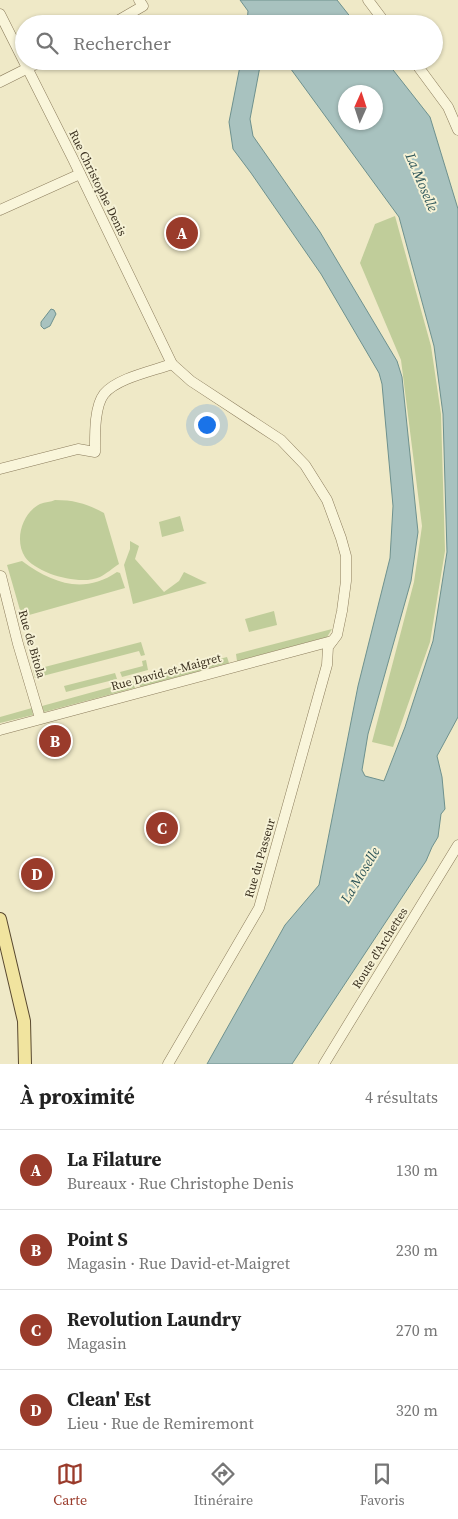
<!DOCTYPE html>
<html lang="fr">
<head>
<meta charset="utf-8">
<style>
	:root { --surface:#fff; --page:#f2f2f2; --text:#222; --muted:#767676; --line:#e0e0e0; --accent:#9a3b2b }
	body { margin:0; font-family:"Source Serif 4",serif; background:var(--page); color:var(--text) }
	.compass { position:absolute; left:338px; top:85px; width:45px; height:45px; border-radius:50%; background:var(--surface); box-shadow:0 1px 4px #0004; rotate:3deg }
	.you { position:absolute; left:206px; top:424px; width:18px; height:18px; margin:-12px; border:4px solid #fff; border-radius:50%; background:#1a73e8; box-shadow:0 0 0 8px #1a73e833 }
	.badge { display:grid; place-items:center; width:32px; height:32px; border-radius:50%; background:var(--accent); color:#fff; font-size:16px; font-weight:700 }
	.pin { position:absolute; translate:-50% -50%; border:2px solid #fff; box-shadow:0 1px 5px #0006 }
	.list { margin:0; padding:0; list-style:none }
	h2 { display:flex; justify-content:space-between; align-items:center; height:65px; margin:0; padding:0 20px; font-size:21px }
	h2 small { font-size:16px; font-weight:400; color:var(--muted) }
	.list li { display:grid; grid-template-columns:32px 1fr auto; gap:15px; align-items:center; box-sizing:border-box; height:80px; padding:0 20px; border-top:1px solid var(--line) }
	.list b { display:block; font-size:19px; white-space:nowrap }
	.list p { margin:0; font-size:16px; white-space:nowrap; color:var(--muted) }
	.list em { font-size:16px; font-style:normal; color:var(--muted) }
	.icon { flex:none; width:28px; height:28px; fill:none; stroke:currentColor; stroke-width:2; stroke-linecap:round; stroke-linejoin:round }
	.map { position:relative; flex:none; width:458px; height:1064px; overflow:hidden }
	.search { position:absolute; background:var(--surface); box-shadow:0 1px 4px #0004; left:15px; right:15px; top:15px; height:55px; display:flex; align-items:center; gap:12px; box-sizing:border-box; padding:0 18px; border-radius:28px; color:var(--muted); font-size:19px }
	.sheet { height:385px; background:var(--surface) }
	nav { display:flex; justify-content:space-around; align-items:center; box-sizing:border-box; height:70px; border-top:1px solid var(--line); background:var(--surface); font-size:14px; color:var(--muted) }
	nav a { display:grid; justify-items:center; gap:2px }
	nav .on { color:var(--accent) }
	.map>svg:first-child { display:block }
	.green { fill:#c0cd9a }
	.water { fill:#a8c2bf; stroke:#6e918e; fill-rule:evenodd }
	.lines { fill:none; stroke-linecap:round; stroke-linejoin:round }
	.minor-casing { stroke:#8b7c5c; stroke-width:11 }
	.major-casing { stroke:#594930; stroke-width:14 }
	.minor { stroke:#f9f5da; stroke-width:10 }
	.major { stroke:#f1e49f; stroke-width:12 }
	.labels { text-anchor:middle; stroke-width:4; stroke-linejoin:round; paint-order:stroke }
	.street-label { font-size:12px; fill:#3b3120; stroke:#f6f2d6 }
	.water-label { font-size:14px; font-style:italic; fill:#2f575b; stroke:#f6f2d6 }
</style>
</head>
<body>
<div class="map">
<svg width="458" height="1064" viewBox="0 0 458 1064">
	<rect width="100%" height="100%" fill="#efe9c7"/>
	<!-- green -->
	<g class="green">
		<polygon points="395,216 431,346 441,414 445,551 430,642 393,747 372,742 414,582 422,526 401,360 360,263 375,224"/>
		<path d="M55 500C75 500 87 504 104 513L119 564C113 568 106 574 100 577 81 586 37 574 25 557 14 540 22 513 40 504 45 502 51 502 55 500Z"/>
		<polygon points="180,516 184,531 162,537 159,522"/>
		<polygon points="130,541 139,546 135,559 164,592 179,581 184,572 207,583 133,604 124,565 130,549"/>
		<path d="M22 561C52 583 83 595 117 572L120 573 125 588 22 617 7 565Z"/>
		<polygon points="274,611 277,625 249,632 245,619"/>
		<polygon points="332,629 327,637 237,661 236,654"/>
		<polygon points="141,642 145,655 141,656 139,651 35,678 33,670"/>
		<polygon points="227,657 229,663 140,687 138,680"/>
		<polygon points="146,660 148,670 122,677 120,672 143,666 142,661"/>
		<polygon points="115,673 117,679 66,692 64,686"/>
		<polygon points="133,681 135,688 44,712 42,706"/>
		<polygon points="32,708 33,715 0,723 0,717"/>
	</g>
	<!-- water -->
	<g class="water">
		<polygon points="240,0 337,0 356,24 247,24 248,11"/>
		<path d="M241 61H261L250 119 253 136 320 232 397 361 402 377 418 532 411 581 368 734 362 770 365 776 384 781 405 727 433 641 447 552 443 414 434 346 399 217 285 61H386L430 117 458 209V717L437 756 442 777 445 809 441 814 438 837 432 847 426 861 292 1064H207L285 925 319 885 358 686 390 558 393 506 382 384 379 373 321 274 251 173 233 149 229 122ZM346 92H376V122H346Z"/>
		<polygon points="51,309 54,310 56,314 50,326 44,329 41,326 41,322"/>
	</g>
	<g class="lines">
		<!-- minor casing -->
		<g class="minor-casing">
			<g id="minor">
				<polyline points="368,0 386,24"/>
				<polyline points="0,14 73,159 172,364 191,381 281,440 305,465 327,500 341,538 346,556 346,581 342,611 337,635 328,647 327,665 259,908 168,1064"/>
				<polyline points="112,24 143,6 139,0"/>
				<polyline points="414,61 448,107 458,130"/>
				<polyline points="0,82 42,61"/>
				<polyline points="0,210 80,174"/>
				<path d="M0 469 78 449 95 452C95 436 94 407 104 394 117 378 153 371 172 364"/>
				<polyline points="1,576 18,644 40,718"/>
				<polyline points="0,730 332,641"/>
				<polyline points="324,1064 458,845"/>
			</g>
		</g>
		<!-- major casing -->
		<g class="major-casing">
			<polyline id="major" points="0,919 24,1021 25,1064"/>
		</g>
		<!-- minor -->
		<use href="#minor" class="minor"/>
		<!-- major -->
		<use href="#major" class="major"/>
	</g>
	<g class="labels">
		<!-- street labels -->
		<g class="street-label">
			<text transform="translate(98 183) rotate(64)" y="4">Rue Christophe Denis</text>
			<text transform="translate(32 644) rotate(74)" y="4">Rue de Bitola</text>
			<text transform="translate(166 672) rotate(-15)" y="4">Rue David-et-Maigret</text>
			<text transform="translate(260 858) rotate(-74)" y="4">Rue du Passeur</text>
			<text transform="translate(380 948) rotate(-58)" y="4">Route d'Archettes</text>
		</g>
		<!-- water labels -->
		<g class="water-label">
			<text transform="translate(422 182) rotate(67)" y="5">La Moselle</text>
			<text transform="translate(360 875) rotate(-59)" y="5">La Moselle</text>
		</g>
	</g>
</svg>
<svg class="compass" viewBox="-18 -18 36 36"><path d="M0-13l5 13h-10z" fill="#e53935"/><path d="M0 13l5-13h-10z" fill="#767676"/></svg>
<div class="you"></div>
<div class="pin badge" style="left:182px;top:233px">A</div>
<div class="pin badge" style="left:55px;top:741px">B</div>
<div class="pin badge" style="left:162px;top:828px">C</div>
<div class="pin badge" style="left:37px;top:874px">D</div>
<div class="search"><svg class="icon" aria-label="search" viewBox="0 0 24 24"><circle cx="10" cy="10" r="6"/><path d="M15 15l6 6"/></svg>Rechercher</div>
</div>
<section class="sheet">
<h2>À proximité<small>4 résultats</small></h2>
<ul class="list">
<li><span class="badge">A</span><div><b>La Filature</b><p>Bureaux · Rue Christophe Denis</p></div><em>130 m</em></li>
<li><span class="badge">B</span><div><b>Point S</b><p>Magasin · Rue David-et-Maigret</p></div><em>230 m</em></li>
<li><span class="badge">C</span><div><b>Revolution Laundry</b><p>Magasin</p></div><em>270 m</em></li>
<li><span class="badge">D</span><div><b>Clean' Est</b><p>Lieu · Rue de Remiremont</p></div><em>320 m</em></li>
</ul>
</section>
<nav>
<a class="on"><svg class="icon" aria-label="map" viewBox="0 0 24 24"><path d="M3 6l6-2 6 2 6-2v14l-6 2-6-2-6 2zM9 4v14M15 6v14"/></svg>Carte</a>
<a><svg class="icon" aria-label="directions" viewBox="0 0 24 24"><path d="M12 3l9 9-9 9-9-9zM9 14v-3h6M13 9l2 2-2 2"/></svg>Itinéraire</a>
<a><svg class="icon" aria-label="saved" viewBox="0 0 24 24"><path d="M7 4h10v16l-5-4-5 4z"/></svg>Favoris</a>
</nav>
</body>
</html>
